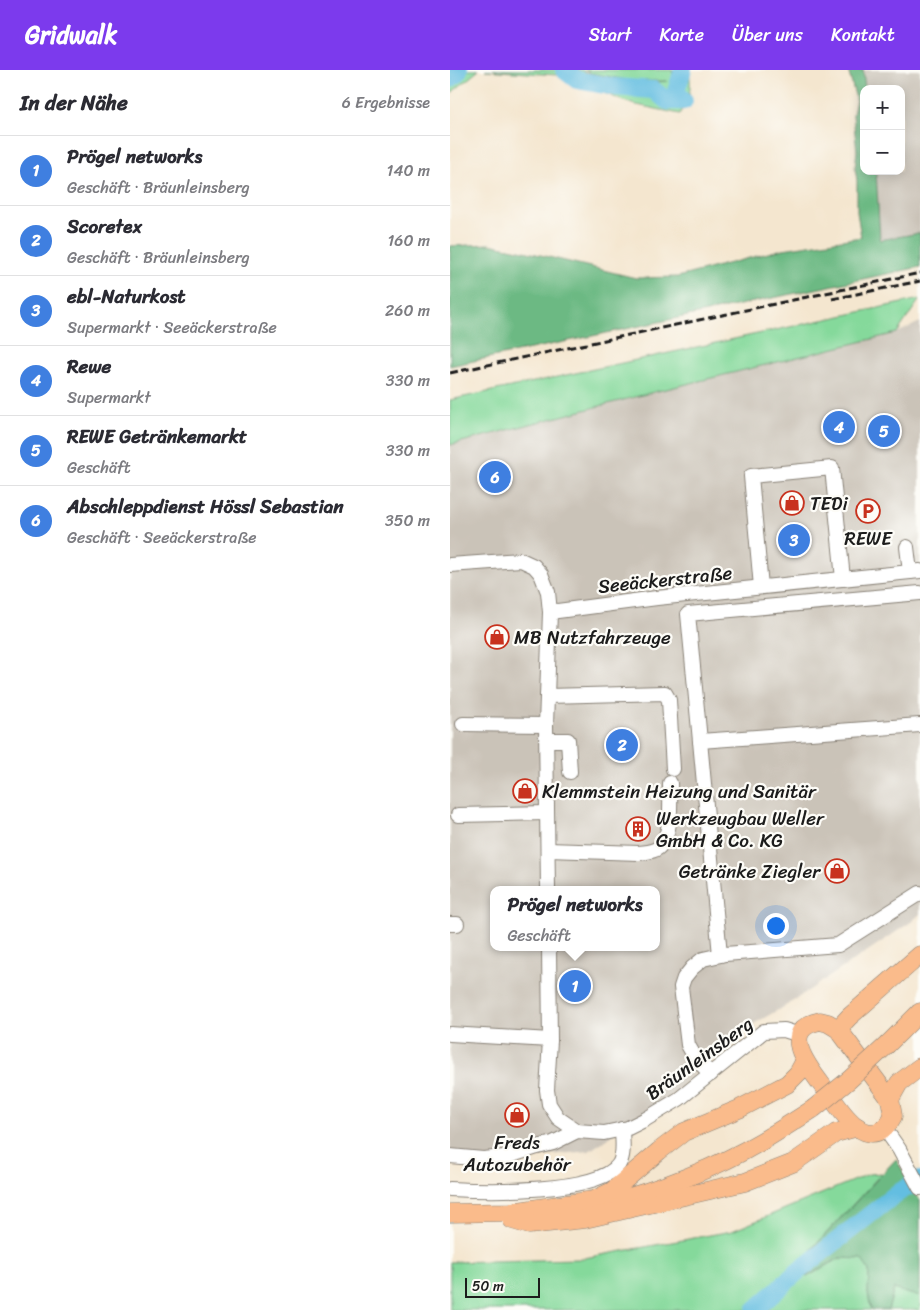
<!DOCTYPE html>
<html lang="de">
<head>
<meta charset="utf-8">
<style>
	:root { --surface:#fff; --page:#f2f2f3; --text:#2b2b33; --muted:#7c7c81; --line:#e1e1e2; --accent:#7c3aed }
	body { margin:0; font-family:Sriracha,sans-serif; background:var(--page); color:var(--text) }
	.controls { position:absolute; right:15px; top:15px; display:grid; overflow:hidden; border-radius:10px; box-shadow:0 2px 12px #0003 }
	.controls button { width:45px; height:45px; display:grid; place-items:center; padding:0; border:0; border-bottom:1px solid var(--line); background:var(--surface); color:var(--text); font:25px sans-serif }
	.scale { position:absolute; left:15px; bottom:12px; width:75px; box-sizing:border-box; padding-left:5px; border:2px solid #1c1c1c; border-top:0; font-size:14px; line-height:18px; white-space:nowrap; color:#1c1c1c; -webkit-text-stroke:4px #fdfcf7; paint-order:stroke }
	.you { position:absolute; left:325px; top:855px; width:18px; height:18px; margin:-12px; border:4px solid #fff; border-radius:50%; background:#1a73e8; box-shadow:0 0 0 8px #1a73e833 }
	.badge { display:grid; place-items:center; width:32px; height:32px; border-radius:50%; background:var(--accent); color:#fff; font-size:16px; font-weight:700 }
	.pin { position:absolute; translate:-50% -50%; border:2px solid #fff; box-shadow:0 1px 5px #0006 }
	.popup { position:absolute; left:40px; top:816px; width:170px; height:65px; box-sizing:border-box; display:grid; place-content:center; border-radius:10px; background:var(--surface); filter:drop-shadow(0 1px 4px #0005); font-size:16px; white-space:nowrap; color:var(--muted) }
	.popup b { font-size:19px; color:var(--text) }
	.popup::after { content:''; position:absolute; left:50%; top:100%; margin-left:-10px; border:10px solid transparent; border-top-color:var(--surface) }
	.list { margin:0; padding:0; list-style:none }
	h2 { display:flex; justify-content:space-between; align-items:center; height:65px; margin:0; padding:0 20px; font-size:21px }
	h2 small { font-size:16px; font-weight:400; color:var(--muted) }
	.list li { display:grid; grid-template-columns:32px 1fr auto; gap:15px; align-items:center; box-sizing:border-box; height:70px; padding:0 20px; border-top:1px solid var(--line) }
	.list b { display:block; font-size:19px; white-space:nowrap }
	.list p { margin:0; font-size:16px; white-space:nowrap; color:var(--muted) }
	.list em { font-size:16px; font-style:normal; color:var(--muted) }
	.map { position:relative; flex:none; width:470px; height:1240px; overflow:hidden }
	header { display:flex; align-items:center; gap:30px; box-sizing:border-box; height:70px; padding:0 25px; background:var(--accent); color:#fff }
	header strong { font-size:24px }
	nav { display:flex; gap:28px; margin-inline-start:auto; font-size:18px }
	main { display:flex }
	aside { flex:1; background:var(--surface) }
	.map>svg:first-child { display:block }
	.industrial { fill:#cac3b8; fill-rule:evenodd }
	.green { fill:#85d99b; stroke:#507a5c }
	.forest { fill:#6cb983; stroke:#446a50 }
	.lines { fill:none; stroke-linecap:round; stroke-linejoin:round }
	.river { stroke:#64bee1; stroke-width:18 }
	.minor-casing { stroke:#888176; stroke-width:16 }
	.major-casing { stroke:#888176; stroke-width:19 }
	.minor { stroke:#fff; stroke-width:14 }
	.major { stroke:#fabb8b; stroke-width:18 }
	.rail { stroke:#1c1c1c; stroke-width:3; stroke-dasharray:8 4; stroke-linecap:butt }
	.major-bridge-casing { stroke:#888176; stroke-width:19; stroke-linecap:butt }
	.major-bridge { stroke:#fabb8b; stroke-width:18 }
	.labels { text-anchor:middle; stroke-width:4.5; stroke-linejoin:round; paint-order:stroke }
	.poi-label { font-size:19px; fill:#1c1c1c; stroke:#fdfcf7; text-anchor:start }
	.street-label { font-size:19px; fill:#1c1c1c; stroke:#fdfcf7 }
</style>
</head>
<body>
<header>
<strong>Gridwalk</strong>
<nav><a>Start</a><a>Karte</a><a>Über uns</a><a>Kontakt</a></nav>
</header>
<main>
<aside>
<h2>In der Nähe<small>6 Ergebnisse</small></h2>
<ul class="list">
<li><span class="badge" style="background:#3f7fe0">1</span><div><b>Prögel networks</b><p>Geschäft · Bräunleinsberg</p></div><em>140 m</em></li>
<li><span class="badge" style="background:#3f7fe0">2</span><div><b>Scoretex</b><p>Geschäft · Bräunleinsberg</p></div><em>160 m</em></li>
<li><span class="badge" style="background:#3f7fe0">3</span><div><b>ebl-Naturkost</b><p>Supermarkt · Seeäckerstraße</p></div><em>260 m</em></li>
<li><span class="badge" style="background:#3f7fe0">4</span><div><b>Rewe</b><p>Supermarkt</p></div><em>330 m</em></li>
<li><span class="badge" style="background:#3f7fe0">5</span><div><b>REWE Getränkemarkt</b><p>Geschäft</p></div><em>330 m</em></li>
<li><span class="badge" style="background:#3f7fe0">6</span><div><b>Abschleppdienst Hössl Sebastian</b><p>Geschäft · Seeäckerstraße</p></div><em>350 m</em></li>
</ul>
</aside>
<div class="map">
<svg width="470" height="1240" viewBox="0 0 470 1240">
	<rect width="100%" height="100%" fill="#fdfcf7"/>
	<filter id="ink" filterUnits="userSpaceOnUse"><feTurbulence type="fractalNoise" baseFrequency=".02" numOctaves="2"/><feDisplacementMap in="SourceGraphic" scale="10" xChannelSelector="R" yChannelSelector="G"/><feConvolveMatrix kernelMatrix="1 2 1 2 8 2 1 2 1" color-interpolation-filters="sRGB"/></filter>
	<filter id="wash" filterUnits="userSpaceOnUse"><feTurbulence type="fractalNoise" baseFrequency=".0096" numOctaves="4" result="noise"/><feDisplacementMap in="SourceGraphic" scale="20" xChannelSelector="R" yChannelSelector="G"/><feGaussianBlur stdDeviation="1.12" result="paint"/><feColorMatrix in="noise" values="0 0 0 0 0 0 0 0 0 0 0 0 0 0 0 0 0 1.4 0 .05"/><feComposite in="paint" operator="in"/></filter>
	<g filter="url(#wash)">
		<rect width="100%" height="100%" fill="#f4e6cf"/>
		<!-- industrial -->
		<g class="industrial">
			<polygon points="413,0 470,0 470,163 430,170 426,101 451,101 451,19 415,19"/>
			<path d="M470 252V844L461 852 337 935 284 965 222 1025 139 1081 0 1095V375L204 322 447 263ZM44 820H206V877H44Z"/>
		</g>
		<!-- green -->
		<g class="green">
			<polygon points="0,0 29,0 0,24"/>
			<path d="M35 0H132C151 12 195 14 217 11H182L141 3 135 0H222L224 11 223 0H239C242 19 240 27 230 44L182 34 107 5Z"/>
			<polygon points="470,229 447,263 204,322 0,375 0,330"/>
			<polygon points="432,1103 347,1195 297,1240 0,1240 0,1192 129,1189 282,1161 419,1104"/>
			<polygon points="390,1188 411,1188 419,1200 418,1223 421,1240 310,1240 352,1201 357,1207"/>
			<polygon points="444,1219 470,1227 470,1240 438,1240"/>
		</g>
		<!-- forest -->
		<g class="forest">
			<polygon points="398,0 413,0 415,19 414,101 426,101 430,170 470,163 470,197 0,296 0,176 39,174 74,181 186,208 228,207 333,179 411,167 407,142 407,110 405,98 407,81 403,45 406,29"/>
			<polygon points="446,1089 470,1131 470,1227 444,1219 438,1240 421,1240 418,1223 419,1200 411,1189 390,1188 356,1207 347,1195"/>
		</g>
		<g class="lines">
			<!-- river -->
			<g class="river">
				<polyline points="114,0 127,10 165,17 204,20 217,31 234,31 226,21 233,0"/>
				<polyline points="0,9 6,4 9,0"/>
				<polyline points="305,1240 346,1203 446,1124 470,1110"/>
			</g>
		</g>
	</g>
	<g filter="url(#ink)">
		<g class="lines">
			<!-- minor casing -->
			<g class="minor-casing">
				<g id="minor">
					<polyline points="457,477 460,502"/>
					<polyline points="0,495 71,490 84,496 91,504 98,522 100,542 96,655 98,820"/>
					<polyline points="311,517 301,406 382,398 393,509"/>
					<polyline points="100,542 207,528 470,501"/>
					<polyline points="97,626 215,623 219,630 223,699"/>
					<polyline points="13,654 96,655"/>
					<polyline points="97,670 118,670 120,702"/>
					<polyline points="250,671 238,544 470,523"/>
					<polyline points="8,745 97,743"/>
					<path d="M98 780 189 783C196 782 203 782 208 778 223 766 220 731 220 713"/>
					<polyline points="0,854 7,854"/>
					<polyline points="99,877 100,970 97,1020 99,1034 108,1048 127,1061 154,1063 178,1058 196,1049 229,1029 314,961 334,960 350,965"/>
					<polyline points="270,885 250,671 470,655"/>
					<polyline points="0,964 100,970"/>
					<polyline points="261,1004 246,989 238,975 231,917 234,908 242,898 253,889 275,884 388,875 470,823"/>
					<polyline points="435,1059 449,1079 470,1118"/>
					<polyline points="0,1086 33,1089 55,1087 84,1078 103,1073 127,1061"/>
					<path d="M0 1119C34 1121 149 1124 169 1094 175 1084 172 1070 172 1059"/>
				</g>
			</g>
			<!-- major casing -->
			<g class="major-casing">
				<g id="major">
					<path d="M370 951 378 953 388 959 440 1029 443 1046C438 1056 429 1066 416 1062 400 1056 388 1036 378 1023 364 1004 324 960 370 951Z"/>
					<polyline points="388,959 399,947 470,885"/>
					<polyline points="438,974 470,942"/>
					<polyline points="440,1029 449,1013 470,997"/>
					<path d="M149 1136C205 1121 261 1101 312 1071 329 1061 346 1050 363 1039"/>
					<polyline points="0,1143 61,1142 144,1130 162,1121 209,1081 234,1062 289,1039 337,1014 348,1003 354,992"/>
					<polyline points="62,1150 79,1155 135,1149 295,1112 343,1093 386,1063 408,1057"/>
				</g>
			</g>
			<!-- minor -->
			<use href="#minor" class="minor"/>
			<!-- major -->
			<use href="#major" class="major"/>
			<!-- rail -->
			<g class="rail">
				<polyline points="382,229 470,211"/>
				<polyline points="0,303 470,203"/>
			</g>
			<!-- major-bridge casing -->
			<g class="major-bridge-casing">
				<polyline id="major-bridge" points="363,1039 399,1010 438,974"/>
			</g>
			<!-- major-bridge -->
			<use href="#major-bridge" class="major-bridge"/>
		</g>
	</g>
	<!-- icons -->
	<defs>
		<g id="shop-ring" transform="scale(1.25)"><circle r="9.5" fill="#fdfcf7" stroke="#c8321e" stroke-width="1.5"/><path d="M-5-2.5h2.3a2.7 3.5 0 0 1 5.4 0H5L5.5 6h-11ZM-1.5-2.5h3a1.5 2.3 0 0 0-3 0Z" fill="#c8321e"/></g>
		<g id="parking-ring" transform="scale(1.25)"><circle r="9.5" fill="#fdfcf7" stroke="#c8321e" stroke-width="1.5"/><path d="M-3.5-5.5H1a3.5 3.5 0 0 1 0 7H-1V5.5H-3.5ZM-1-3.4V-.6H.8a1.4 1.4 0 0 0 0-2.8Z" fill="#c8321e"/></g>
		<g id="building-ring" transform="scale(1.25)"><circle r="9.5" fill="#fdfcf7" stroke="#c8321e" stroke-width="1.5"/><path d="M-4-6H4V6H1V3H-1V6H-4ZM-2.5-4.3h1.7v1.8h-1.7ZM.8-4.3h1.7v1.8H.8ZM-2.5-1h1.7V.8h-1.7ZM.8-1h1.7V.8H.8Z" fill="#c8321e"/></g>
	</defs>
	<g fill-rule="evenodd">
		<use href="#shop-ring" x="342" y="433"/>
		<use href="#parking-ring" x="418" y="441"/>
		<use href="#shop-ring" x="47" y="567"/>
		<use href="#shop-ring" x="75" y="721"/>
		<use href="#building-ring" x="188" y="759"/>
		<use href="#shop-ring" x="387" y="801"/>
		<use href="#shop-ring" x="67" y="1045"/>
	</g>
	<g class="labels">
		<!-- poi labels -->
		<g class="poi-label">
			<text x="360" y="440">TEDi</text>
			<text x="418" y="475" text-anchor="middle">REWE</text>
			<text x="64" y="574">MB Nutzfahrzeuge</text>
			<text x="92" y="728">Klemmstein Heizung und Sanitär</text>
			<text x="206" y="755">Werkzeugbau Weller<tspan x="206" dy="22">GmbH &amp; Co. KG</tspan></text>
			<text x="370" y="808" text-anchor="end">Getränke Ziegler</text>
			<text x="67" y="1079" text-anchor="middle">Freds<tspan x="67" dy="22">Autozubehör</tspan></text>
		</g>
		<!-- street labels -->
		<g class="street-label">
			<text transform="translate(215 509) rotate(-6)" y="7">Seeäckerstraße</text>
			<text transform="translate(249 988) rotate(-36)" y="7">Bräunleinsberg</text>
		</g>
	</g>
</svg>
<div class="controls">
<button>+</button>
<button>−</button>
</div>
<div class="scale">50 m</div>
<div class="you"></div>
<div class="pin badge" style="left:125px;top:916px;background:#3f7fe0">1</div>
<div class="popup"><b>Prögel networks</b>Geschäft</div>
<div class="pin badge" style="left:172px;top:675px;background:#3f7fe0">2</div>
<div class="pin badge" style="left:344px;top:470px;background:#3f7fe0">3</div>
<div class="pin badge" style="left:389px;top:357px;background:#3f7fe0">4</div>
<div class="pin badge" style="left:434px;top:361px;background:#3f7fe0">5</div>
<div class="pin badge" style="left:45px;top:407px;background:#3f7fe0">6</div>
</div>
</main>
</body>
</html>
